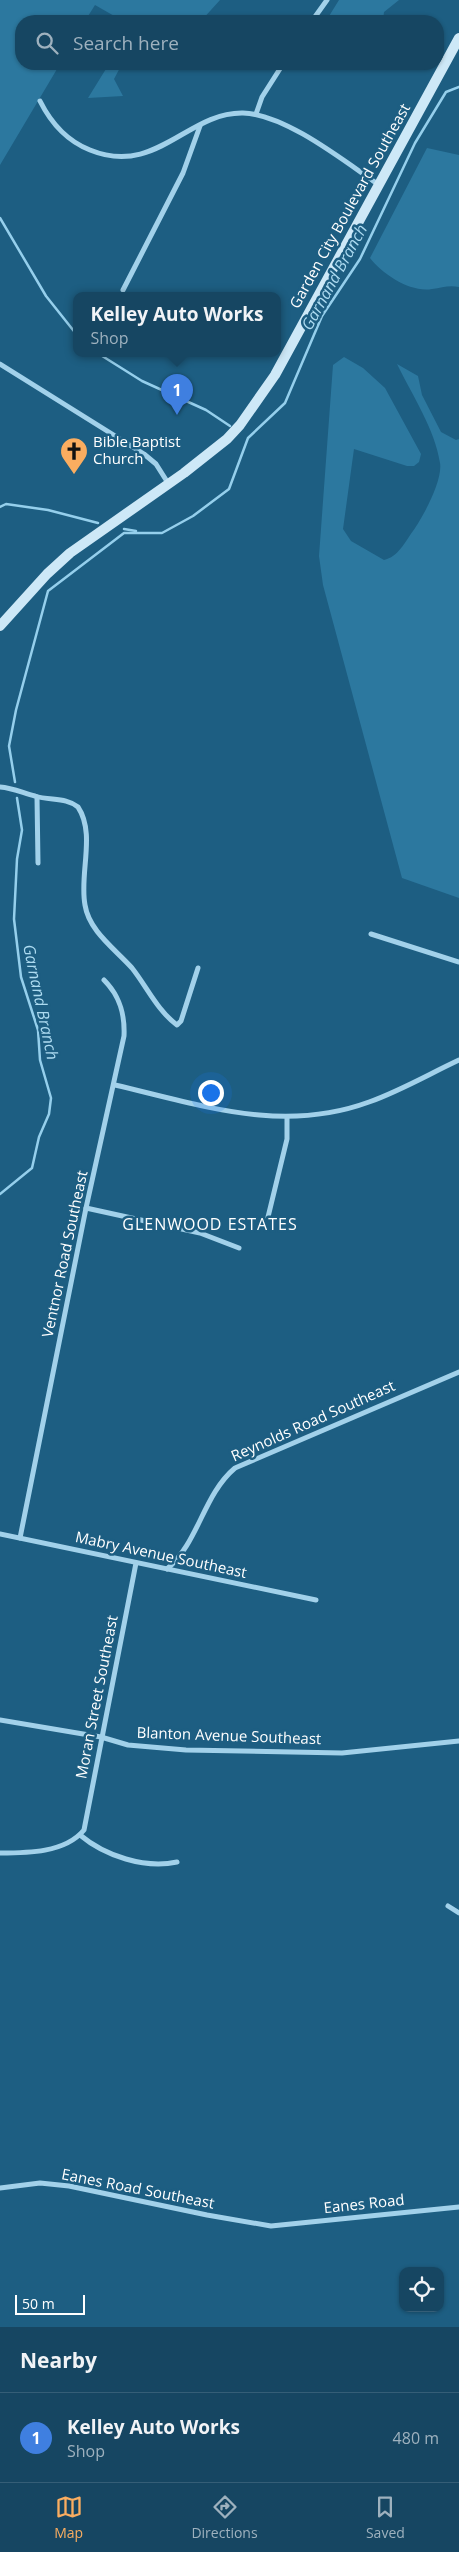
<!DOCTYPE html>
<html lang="en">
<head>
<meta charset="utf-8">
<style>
	:root { --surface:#164662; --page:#23506b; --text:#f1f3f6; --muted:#9eb1be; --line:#355e77; --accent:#faad60 }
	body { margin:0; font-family:"Open Sans",sans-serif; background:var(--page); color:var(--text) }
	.controls { position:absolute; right:15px; bottom:15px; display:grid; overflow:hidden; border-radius:10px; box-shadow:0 1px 4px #0004 }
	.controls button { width:45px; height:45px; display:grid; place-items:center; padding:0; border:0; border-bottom:1px solid var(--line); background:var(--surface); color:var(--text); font:25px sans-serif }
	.scale { position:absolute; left:15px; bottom:12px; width:70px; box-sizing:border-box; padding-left:5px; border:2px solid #fff; border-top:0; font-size:14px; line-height:18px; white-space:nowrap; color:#fff; -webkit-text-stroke:4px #1d5e82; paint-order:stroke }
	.you { position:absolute; left:210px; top:1092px; width:18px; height:18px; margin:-12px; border:4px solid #fff; border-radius:50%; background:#1a73e8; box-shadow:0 0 0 8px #1a73e833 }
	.badge { display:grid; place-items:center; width:32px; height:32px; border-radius:50%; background:var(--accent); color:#fff; font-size:16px; font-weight:700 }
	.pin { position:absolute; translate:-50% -41px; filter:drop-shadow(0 1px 2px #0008) }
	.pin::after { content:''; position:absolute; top:26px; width:18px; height:15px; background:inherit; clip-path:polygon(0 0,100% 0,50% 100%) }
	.popup { position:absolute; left:73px; top:292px; width:208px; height:65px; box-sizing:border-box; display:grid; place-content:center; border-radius:10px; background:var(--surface); filter:drop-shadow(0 1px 4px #0005); font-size:16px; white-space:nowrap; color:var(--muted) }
	.popup b { font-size:19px; color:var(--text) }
	.popup::after { content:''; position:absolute; left:50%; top:100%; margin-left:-10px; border:10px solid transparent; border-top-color:var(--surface) }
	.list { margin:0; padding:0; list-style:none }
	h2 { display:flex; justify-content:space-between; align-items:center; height:65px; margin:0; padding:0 20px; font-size:21px }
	h2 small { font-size:16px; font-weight:400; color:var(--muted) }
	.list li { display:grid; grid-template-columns:32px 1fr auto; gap:15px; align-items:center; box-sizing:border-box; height:90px; padding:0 20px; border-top:1px solid var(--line) }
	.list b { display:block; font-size:19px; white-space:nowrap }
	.list p { margin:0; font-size:16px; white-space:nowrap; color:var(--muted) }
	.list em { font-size:16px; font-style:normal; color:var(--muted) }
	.icon { flex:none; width:28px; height:28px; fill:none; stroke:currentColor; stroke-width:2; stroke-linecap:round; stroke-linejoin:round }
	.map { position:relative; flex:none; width:459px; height:2327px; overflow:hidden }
	.search { position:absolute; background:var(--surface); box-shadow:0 1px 4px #0004; left:15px; right:15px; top:15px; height:55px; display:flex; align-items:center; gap:12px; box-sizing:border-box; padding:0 18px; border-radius:20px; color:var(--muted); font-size:19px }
	.sheet { height:155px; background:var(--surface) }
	nav { display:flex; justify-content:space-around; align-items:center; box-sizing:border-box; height:70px; border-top:1px solid var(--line); background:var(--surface); font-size:14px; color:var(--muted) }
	nav a { display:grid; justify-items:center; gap:2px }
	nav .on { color:var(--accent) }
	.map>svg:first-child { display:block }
	.green { fill:#2c789f }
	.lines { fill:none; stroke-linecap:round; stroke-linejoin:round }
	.stream { stroke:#95cfec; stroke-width:2.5 }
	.street { stroke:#a2d1ea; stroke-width:5 }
	.secondary { stroke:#cde8f7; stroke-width:10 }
	.labels { text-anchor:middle; stroke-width:5; stroke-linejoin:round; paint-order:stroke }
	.street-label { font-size:15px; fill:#fff; stroke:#1d5e82 }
	.poi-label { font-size:15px; fill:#fff; stroke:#1d5e82; text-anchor:start }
	.water-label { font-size:16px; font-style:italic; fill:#addbf1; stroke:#1d5e82 }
	.neighbourhood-label { font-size:16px; letter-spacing:1px; fill:#fff; stroke:#1d5e82 }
</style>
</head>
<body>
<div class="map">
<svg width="459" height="2327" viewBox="0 0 459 2327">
	<rect width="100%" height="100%" fill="#1d5e82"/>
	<!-- green -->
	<g class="green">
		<polygon points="0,0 220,0 201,21 123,21 95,5 85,21 21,21 21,64 60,64 0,165"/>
		<polygon points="339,0 399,0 384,12 383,21 326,21"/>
		<polygon points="109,64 122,64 114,79 123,96 88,98"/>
		<path d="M427 148 459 155V287C448 285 442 288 432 289 411 293 382 274 370 258Z"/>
		<path d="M344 357 363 368 385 388 421 454 419 462 414 466H407L354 449 343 529 351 541 384 560C398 557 405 542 413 531 423 517 443 480 440 463 435 429 412 395 397 364L418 376 422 395 441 432 456 440 459 439V898L402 878 323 585 319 556 333 365Z"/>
	</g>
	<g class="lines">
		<!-- stream -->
		<g class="stream">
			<polyline points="0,218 46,296 77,335"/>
			<polyline points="99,354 142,381 206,410 230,426"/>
			<polyline points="0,507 6,504 48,510 98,523"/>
			<polyline points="124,529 136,531"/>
			<polyline points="15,782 9,746 16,710 48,591 124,533 162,533 193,516 229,489 248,438 285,403 322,316 360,259 415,143 446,92 459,87"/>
			<polyline points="0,1194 32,1168 39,1137 49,1114 51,1098 40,1060 38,1030 21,977 14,919 17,859 22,830 17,798"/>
		</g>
		<!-- street -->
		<g class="street">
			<polyline points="312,21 327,0"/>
			<path d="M40 101C51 123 67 141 90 150 156 177 187 112 243 113 285 114 344 161 379 185"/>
			<polyline points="256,114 262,97 283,64"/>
			<polyline points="123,290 183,173 200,126"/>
			<polyline points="0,364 144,454 156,464 168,483"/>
			<path d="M0 787C13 788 23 793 35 796 50 801 66 797 78 807 96 834 79 874 85 905 89 931 115 949 132 968 147 987 157 1010 177 1025L181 1021 198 968"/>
			<polyline points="37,797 38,863"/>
			<polyline points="371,934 459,962"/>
			<path d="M115 1085C201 1105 282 1134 369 1102 400 1091 429 1074 459 1060"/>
			<polyline points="86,1208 200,1233 239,1248"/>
			<polyline points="268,1217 287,1139 287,1118"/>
			<polyline points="0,1534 316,1600"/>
			<path d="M20 1538 86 1208 124 1036C125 1014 120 996 104 980"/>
			<path d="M167 1569C199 1542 203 1495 235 1468L459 1372"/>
			<polyline points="0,1720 101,1737 128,1745 186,1750 342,1753 459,1741"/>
			<path d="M80 1835C105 1856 145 1869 177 1862"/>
			<path d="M0 1853C27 1853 65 1853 84 1830L136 1563"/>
			<polyline points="448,1906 459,1913"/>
			<polyline points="0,2188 40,2183 69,2186 207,2215 271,2226 459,2207"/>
		</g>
		<!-- secondary -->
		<polyline class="secondary" points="0,626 47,574 70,553 184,473 227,439 240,425 275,375 459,38"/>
	</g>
	<!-- icons -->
	<defs>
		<g id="church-pin" transform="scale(1.4375)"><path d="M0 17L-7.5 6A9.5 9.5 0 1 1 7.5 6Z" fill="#faad60" stroke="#1d5e82"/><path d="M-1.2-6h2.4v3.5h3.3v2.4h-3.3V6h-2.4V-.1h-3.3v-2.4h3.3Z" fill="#111"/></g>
	</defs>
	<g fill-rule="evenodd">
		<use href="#church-pin" x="74" y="451"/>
	</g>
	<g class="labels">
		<!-- street labels -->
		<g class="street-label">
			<text transform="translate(350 206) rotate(-61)" y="5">Garden City Boulevard Southeast</text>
			<text transform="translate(65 1254) rotate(-78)" y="5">Ventnor Road Southeast</text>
			<text transform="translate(313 1421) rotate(-24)" y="5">Reynolds Road Southeast</text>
			<text transform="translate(161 1555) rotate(12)" y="5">Mabry Avenue Southeast</text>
			<text transform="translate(97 1697) rotate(-79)" y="5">Moran Street Southeast</text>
			<text transform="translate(229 1736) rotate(2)" y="5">Blanton Avenue Southeast</text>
			<text transform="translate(138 2189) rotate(11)" y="5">Eanes Road Southeast</text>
			<text transform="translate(364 2204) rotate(-6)" y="5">Eanes Road</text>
		</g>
		<!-- poi labels -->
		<g class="poi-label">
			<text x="93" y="447">Bible Baptist<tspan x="93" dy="17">Church</tspan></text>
		</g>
		<!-- water labels -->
		<g class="water-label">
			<text transform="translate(334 277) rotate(-61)" y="6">Garnand Branch</text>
			<text transform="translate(41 1002) rotate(78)" y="6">Garnand Branch</text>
		</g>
		<!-- neighbourhood labels -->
		<g class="neighbourhood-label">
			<text x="210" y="1230">GLENWOOD ESTATES</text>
		</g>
	</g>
</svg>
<div class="controls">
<button><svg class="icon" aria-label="locate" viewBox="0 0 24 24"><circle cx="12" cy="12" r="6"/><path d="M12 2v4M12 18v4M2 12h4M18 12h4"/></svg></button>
</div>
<div class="scale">50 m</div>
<div class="you"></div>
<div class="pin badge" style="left:177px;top:415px;background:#3f7fe0">1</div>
<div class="popup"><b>Kelley Auto Works</b>Shop</div>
<div class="search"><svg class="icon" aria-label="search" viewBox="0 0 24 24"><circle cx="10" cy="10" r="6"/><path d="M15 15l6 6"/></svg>Search here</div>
</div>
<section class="sheet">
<h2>Nearby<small></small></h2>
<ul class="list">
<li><span class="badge" style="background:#3f7fe0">1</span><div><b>Kelley Auto Works</b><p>Shop</p></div><em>480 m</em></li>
</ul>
</section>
<nav>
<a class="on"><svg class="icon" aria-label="map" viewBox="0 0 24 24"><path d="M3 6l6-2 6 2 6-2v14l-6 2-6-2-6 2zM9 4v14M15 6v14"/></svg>Map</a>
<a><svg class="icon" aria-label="directions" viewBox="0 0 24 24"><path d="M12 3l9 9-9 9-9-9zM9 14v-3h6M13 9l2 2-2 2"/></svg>Directions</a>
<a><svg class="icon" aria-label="saved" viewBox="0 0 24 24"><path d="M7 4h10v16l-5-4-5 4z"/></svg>Saved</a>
</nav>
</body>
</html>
